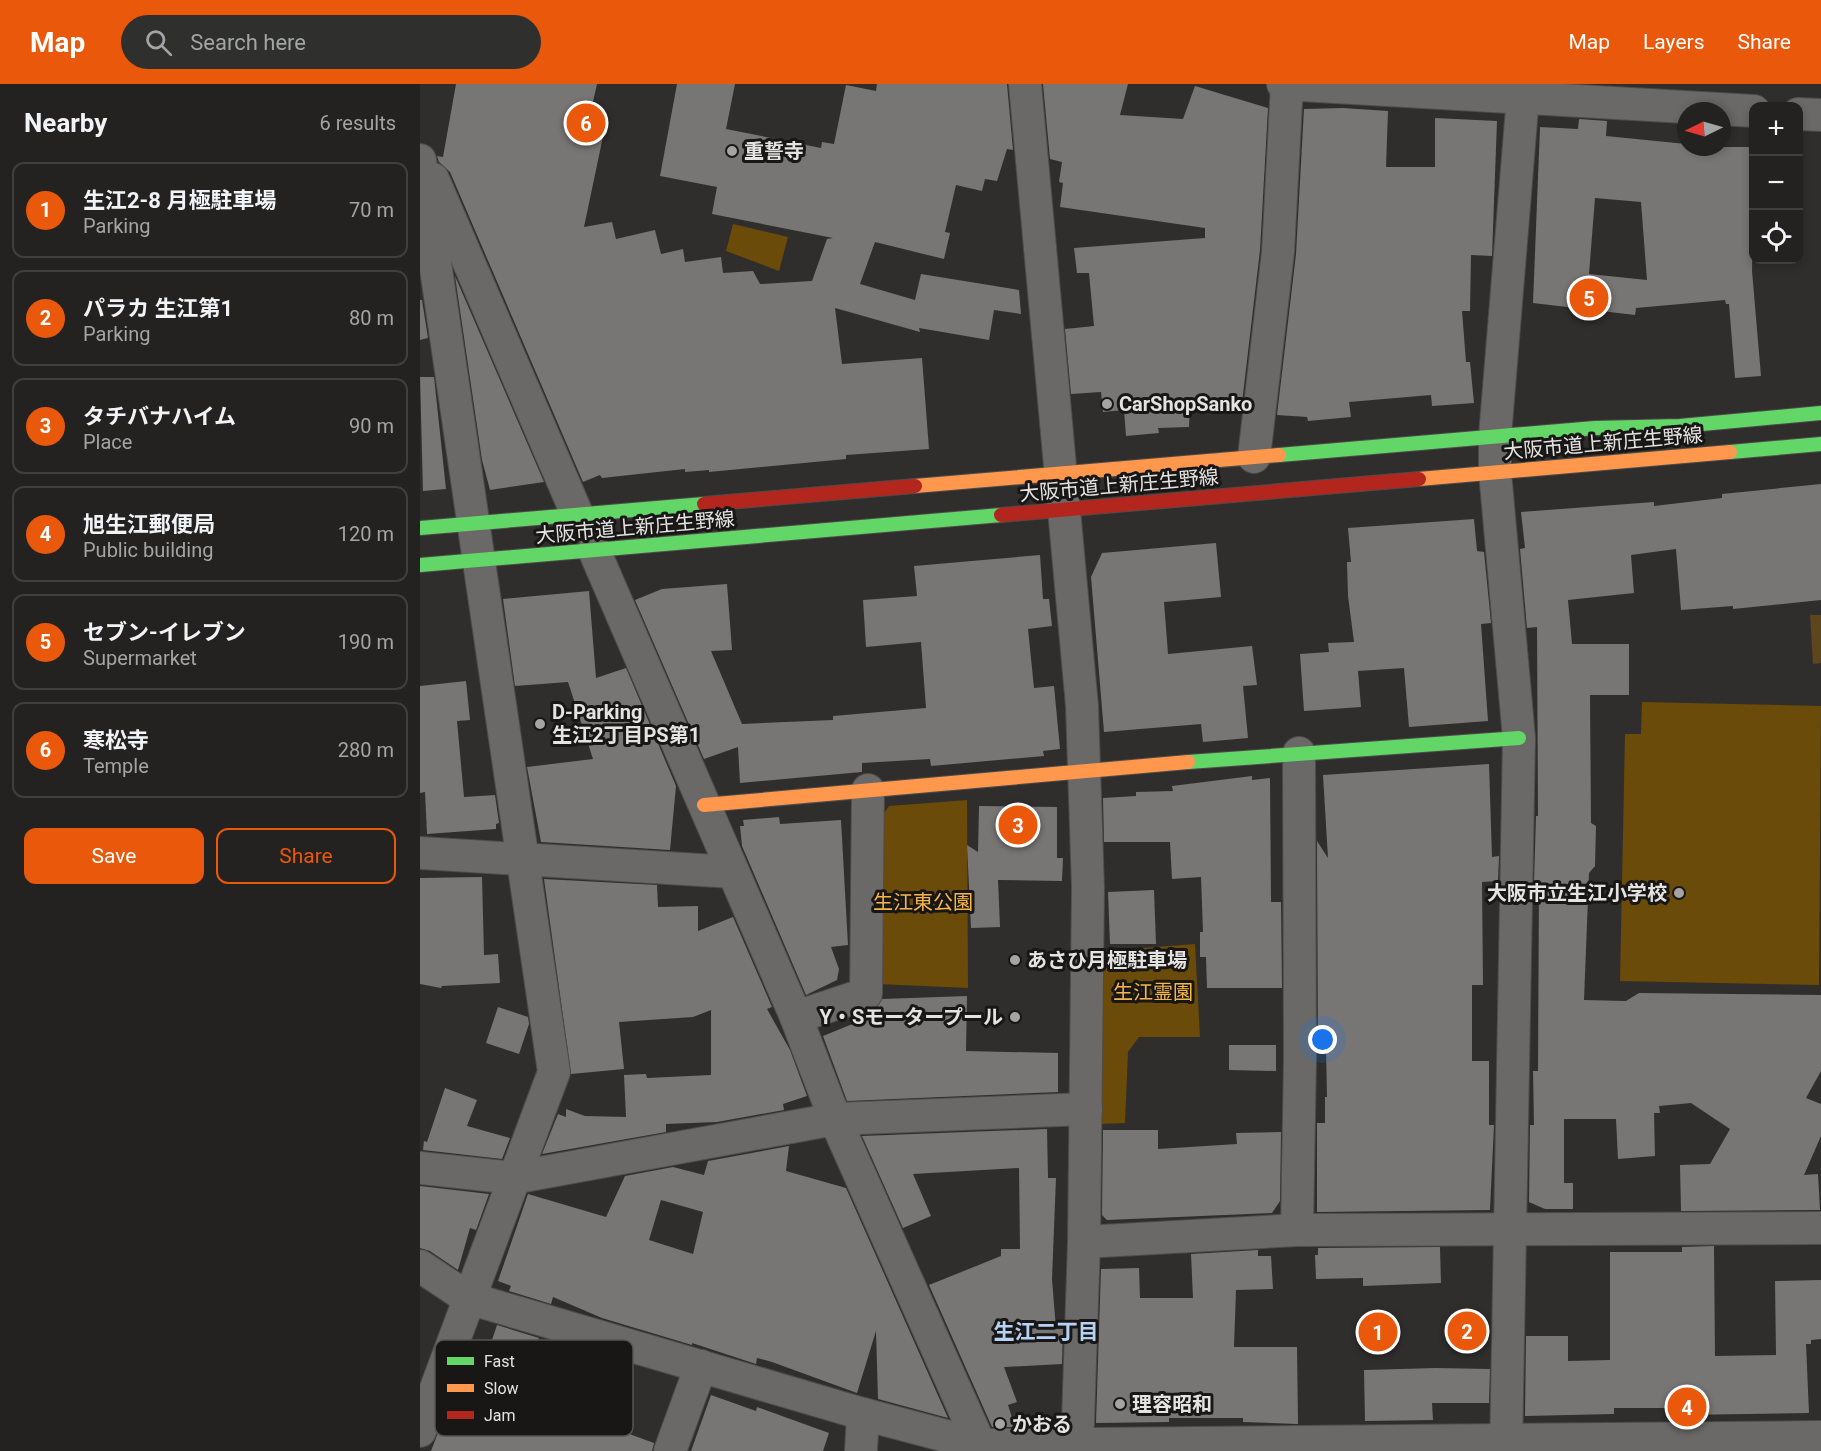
<!DOCTYPE html>
<html lang="en">
<head>
<meta charset="utf-8">
<style>
	:root { --surface:#232221; --page:#2f2f2e; --text:#f1f3f6; --muted:#a3a4a5; --line:#403f3f; --accent:#ea580c }
	body { margin:0; font-family:Roboto,"Noto Sans JP",sans-serif; background:var(--page); color:var(--text) }
	.controls { position:absolute; right:18px; top:18px; display:grid; overflow:hidden; border-radius:12px; box-shadow:0 3px 9px #0003 }
	.controls button { width:54px; height:54px; display:grid; place-items:center; padding:0; border:0; border-bottom:2px solid var(--line); background:var(--surface); color:var(--text); font:30px sans-serif }
	.compass { position:absolute; left:1257px; top:18px; width:54px; height:54px; border-radius:50%; background:var(--surface); box-shadow:0 3px 9px #0003; rotate:265deg }
	.you { position:absolute; left:903px; top:956px; width:21px; height:21px; margin:-15px; border:4px solid #fff; border-radius:50%; background:#1a73e8; box-shadow:0 0 0 9px #1a73e833 }
	.badge { display:grid; place-items:center; width:39px; height:39px; border-radius:50%; background:var(--accent); color:#fff; font-size:20px; font-weight:700 }
	.pin { position:absolute; translate:-50% -50%; border:3px solid #fff; box-shadow:0 2px 6px #0006 }
	.list { margin:0; padding:0; list-style:none }
	h2 { display:flex; justify-content:space-between; align-items:center; height:78px; margin:0; padding:0 24px; font-size:26px }
	h2 small { font-size:20px; font-weight:400; color:var(--muted) }
	.list li { display:grid; grid-template-columns:39px 1fr auto; gap:18px; align-items:center; box-sizing:border-box; height:96px; margin:0 12px 12px; padding:0 12px; border:2px solid var(--line); border-radius:12px }
	.list b { display:block; font-size:22px; white-space:nowrap }
	.list p { margin:0; font-size:20px; white-space:nowrap; color:var(--muted) }
	.list em { font-size:20px; font-style:normal; color:var(--muted) }
	.actions { display:flex; gap:12px; padding:18px 24px }
	.actions a { flex:1; padding:14px 0; border:2px solid var(--accent); border-radius:12px; text-align:center; font-size:21px; color:var(--accent) }
	.actions .main { background:var(--accent); color:#fff }
	.icon { flex:none; width:33px; height:33px; fill:none; stroke:currentColor; stroke-width:2; stroke-linecap:round; stroke-linejoin:round }
	.map { position:relative; flex:none; width:1401px; height:1367px; overflow:hidden }
	header { display:flex; align-items:center; gap:36px; box-sizing:border-box; height:84px; padding:0 30px; background:var(--accent); color:#fff }
	header strong { font-size:28px }
	nav { display:flex; gap:33px; margin-inline-start:auto; font-size:21px }
	.search { width:420px; height:54px; background:var(--page); display:flex; align-items:center; gap:15px; box-sizing:border-box; padding:0 21px; border-radius:33px; color:var(--muted); font-size:22px }
	main { display:flex }
	aside { flex:1; background:var(--surface) }
	.map>svg:first-child { display:block }
	.green { fill:#6a4b09 }
	.water { fill:#5d451e }
	.building { fill:#777675; fill-rule:evenodd }
	.lines { fill:none; stroke-linecap:round; stroke-linejoin:round }
	.street-casing { stroke:#4d4c4a; stroke-width:34 }
	.fast-casing { stroke:#4d4c4a; stroke-width:16 }
	.slow-casing { stroke:#4d4c4a; stroke-width:16 }
	.jam-casing { stroke:#4d4c4a; stroke-width:16 }
	.street { stroke:#6a6968; stroke-width:32 }
	.fast { stroke:#63d668; stroke-width:14 }
	.slow { stroke:#ff974d; stroke-width:14 }
	.jam { stroke:#b3261e; stroke-width:14 }
	.poi-dot { fill:#a5a4a2; stroke:#181715; stroke-width:2 }
	.labels { text-anchor:middle; stroke-width:6; stroke-linejoin:round; paint-order:stroke }
	.poi-label { font-size:20px; font-weight:bold; fill:#e4e3e1; stroke:#181715; text-anchor:start }
	.street-label { font-size:20px; fill:#e4e3e1; stroke:#181715 }
	.park-label { font-size:20px; fill:#f7b647; stroke:#181715 }
	.neighbourhood-label { font-size:21px; font-weight:bold; fill:#b6d1f6; stroke:#181715 }
	.key { fill:#181715; stroke:#555452; stroke-width:1.5 }
	.key-label { font-size:16px; fill:#e4e3e1 }
</style>
</head>
<body>
<header>
<strong>Map</strong>
<div class="search"><svg class="icon" aria-label="search" viewBox="0 0 24 24"><circle cx="10" cy="10" r="6"/><path d="M15 15l6 6"/></svg>Search here</div>
<nav><a>Map</a><a>Layers</a><a>Share</a></nav>
</header>
<main>
<aside>
<h2>Nearby<small>6 results</small></h2>
<ul class="list">
<li><span class="badge">1</span><div><b>生江2-8 月極駐車場</b><p>Parking</p></div><em>70 m</em></li>
<li><span class="badge">2</span><div><b>パラカ 生江第1</b><p>Parking</p></div><em>80 m</em></li>
<li><span class="badge">3</span><div><b>タチバナハイム</b><p>Place</p></div><em>90 m</em></li>
<li><span class="badge">4</span><div><b>旭生江郵便局</b><p>Public building</p></div><em>120 m</em></li>
<li><span class="badge">5</span><div><b>セブン-イレブン</b><p>Supermarket</p></div><em>190 m</em></li>
<li><span class="badge">6</span><div><b>寒松寺</b><p>Temple</p></div><em>280 m</em></li>
</ul>
<div class="actions"><a class="main">Save</a><a>Share</a></div>
</aside>
<div class="map">
<svg width="1401" height="1367" viewBox="0 0 1401 1367">
	<rect width="100%" height="100%" fill="#2f2e2c"/>
	<!-- green -->
	<g class="green">
		<polygon points="313,140 368,153 359,187 306,167"/>
		<polygon points="1222,618 1401,622 1399,901 1200,897 1205,650 1221,650"/>
		<polygon points="547,716 548,904 458,900 460,735 469,722"/>
		<polygon points="775,860 780,953 719,953 708,968 705,1039 681,1040 683,867"/>
	</g>
	<!-- water -->
	<polygon class="water" points="1390,531 1401,531 1401,579 1393,580"/>
	<!-- building -->
	<g class="building">
		<polygon points="36,0 177,0 168,40 185,43 164,143 192,138 196,155 235,146 241,170 263,165 265,178 301,173 303,189 333,187 340,200 392,197 407,155 413,154 292,130 297,103 240,92 257,0 315,0 306,45 401,64 402,58 414,60 426,1 456,7 457,0 587,0 593,66 587,65 577,97 565,95 562,107 536,101 525,148 530,149 524,175 455,158 440,200 495,216 501,190 599,206 601,230 574,226 569,256 499,244 500,248 415,224 422,280 502,274 509,365 426,371 426,375 289,388 289,386 265,388 265,385 182,394 180,391 163,398 30,88 19,78 17,72 23,73"/>
		<polygon points="623,0 708,0 700,31 763,35 775,2 848,24 840,166 822,319 770,319 769,343 738,344 739,349 706,352 704,326 683,328 681,308 651,310 645,245 674,242 669,189 657,189 654,164 785,154 785,144 640,123 643,99 639,98 642,78 630,75"/>
		<polygon points="923,24 968,27 966,83 1015,83 1015,34 1077,37 1072,172 1051,171 1050,227 1042,227 1046,278 1050,278 1054,319 1012,322 1011,311 929,318 931,333 888,337 887,333 857,331 876,170 884,25"/>
		<path d="M1159 35 1187 37 1186 52 1266 60V63H1330V67H1334L1332 187 1341 292 1315 294 1309 220H1306L1305 216 1216 224 1215 231 1113 219 1120 43 1158 45ZM1175 114 1221 118 1227 196 1169 190Z"/>
		<polygon points="35,192 124,398 70,406 62,376"/>
		<polygon points="0,216 2,216 8,254 0,256"/>
		<polygon points="0,293 14,293 26,405 3,407"/>
		<polygon points="1401,400 1401,516 1313,525 1313,522 1261,526 1256,465 1211,471 1214,509 1148,516 1152,560 1209,560 1209,611 1170,611 1171,739 1176,742 1175,782 1169,789 1164,916 1206,917 1219,909 1401,911 1401,987 1386,1014 1401,1020 1401,1052 1384,1091 1398,1090 1400,1126 1261,1127 1260,1081 1290,1080 1310,1045 1271,1019 1239,1022 1240,1029 1234,1029 1235,1072 1198,1075 1196,1035 1144,1035 1144,1099 1153,1099 1153,1125 1125,1125 1109,1118 1110,1041 1114,1041 1113,987 1118,987 1119,798 1114,798 1116,732 1118,732 1117,543 1107,544 1100,465 1105,464 1101,428 1234,418 1234,422 1302,414 1302,410"/>
		<polygon points="1054,435 1057,467 1064,468 1071,539 1061,540 1068,637 989,643 984,584 938,587 941,623 884,627 880,570 909,568 908,559 934,558 928,512 927,478 931,478 928,444"/>
		<polygon points="796,459 801,513 744,518 748,570 832,562 837,601 823,602 828,654 783,658 781,640 684,648 671,493 682,469"/>
		<polygon points="620,471 623,515 629,515 632,542 608,545 614,604 634,602 640,665 623,667 624,672 511,682 510,675 442,679 442,688 320,699 318,663 284,675 215,516 242,505 307,500 312,566 291,567 322,640 413,636 413,632 506,624 501,558 446,563 443,516 497,512 494,482"/>
		<polygon points="169,507 176,594 206,584 256,702 250,766 121,758 107,683 173,675 148,598 95,602 83,515"/>
		<polygon points="46,597 50,636 37,637 44,713 75,711 79,739 76,740 76,745 7,750 5,708 0,709 0,602"/>
		<polygon points="1069,680 1072,773 1079,772 1078,797 1062,798 1063,901 1052,901 1052,977 1069,977 1069,1041 1074,1041 1070,1126 897,1128 897,1039 905,1039 905,1013 907,1013 906,965 898,965 897,757 908,774 903,691"/>
		<polygon points="832,692 832,696 850,694 851,818 861,818 862,904 787,904 786,873 780,873 780,848 783,848 781,793 752,795 750,758 684,758 683,714 716,712 716,708 753,707 752,702"/>
		<polygon points="559,722 637,723 637,774 643,774 642,797 578,796 580,843 551,844 547,761 558,768"/>
		<polygon points="359,733 360,740 421,736 428,861 411,863 419,885 417,896 386,911 322,762 320,742 324,742 323,736"/>
		<polygon points="62,793 64,871 78,870 80,899 22,902 21,904 0,900 0,794"/>
		<polygon points="124,795 237,801 238,823 278,822 278,847 313,833 352,923 347,925 370,966 387,1012 363,1020 364,1026 297,1038 246,1040 246,1048 122,1070 138,1030 146,1033 146,1025 165,1032 206,1033 204,991 226,990 227,994 291,991 291,926 273,933 199,938 204,985 151,990"/>
		<polygon points="734,806 736,860 690,860 688,808"/>
		<polygon points="547,912 546,967 638,969 638,1008 427,1017 403,952 457,930 456,924 462,915"/>
		<polygon points="78,923 108,933 109,940 99,970 66,959"/>
		<polygon points="809,961 856,961 856,987 809,986"/>
		<polygon points="25,1004 57,1016 47,1042 90,1054 82,1075 3,1066 4,1057 7,1058"/>
		<polygon points="627,1045 628,1094 636,1094 632,1195 636,1245 643,1245 642,1280 584,1283 597,1318 588,1321 595,1343 572,1343 509,1201 581,1172 581,1165 600,1165 599,1084 493,1090 511,1132 483,1144 442,1052"/>
		<polygon points="683,1046 738,1046 738,1065 817,1060 816,1049 861,1048 860,1117 852,1129 687,1136 682,1131"/>
		<path d="M369 1062 366 1087 426 1104 528 1334 458 1315 456 1247 437 1309 352 1278 337 1274 336 1280 272 1259V1261L182 1234 133 1213 131 1220 89 1207 91 1202 78 1197 108 1110 186 1133 205 1092 253 1083 284 1091 288 1077ZM241 1116 283 1128 273 1170 229 1156Z"/>
		<polygon points="0,1102 69,1110 56,1146 50,1144 38,1186 10,1167 0,1164"/>
		<polygon points="1294,1162 1295,1272 1356,1271 1355,1197 1401,1196 1401,1255 1391,1256 1391,1260 1386,1260 1389,1329 1262,1331 1253,1324 1194,1324 1194,1330 1105,1332 1106,1252 1148,1252 1148,1277 1190,1276 1190,1168 1262,1168 1262,1163"/>
		<polygon points="1020,1163 1021,1199 943,1202 943,1194 896,1195 895,1171 898,1171 898,1164"/>
		<polygon points="838,1166 838,1172 851,1172 853,1205 816,1206 814,1263 877,1263 878,1340 823,1338 823,1334 749,1334 749,1338 676,1339 681,1185 719,1184 720,1214 773,1214 771,1170"/>
		<polygon points="77,1241 119,1254 118,1256 132,1261 114,1315 234,1359 232,1367 11,1367 30,1318 35,1320 48,1284 61,1289"/>
		<polygon points="1016,1284 1070,1285 1069,1319 1012,1319 1013,1336 945,1337 944,1286"/>
		<polygon points="291,1311 336,1327 337,1323 409,1349 403,1367 271,1367"/>
	</g>
	<g class="lines">
		<!-- street casing -->
		<g class="street-casing">
			<g id="street">
				<polyline points="605,0 662,622 668,804 664,1158 657,1367"/>
				<polyline points="863,0 1334,27"/>
				<polyline points="1378,30 1401,31"/>
				<polyline points="0,76 134,988 0,1347"/>
				<polyline points="13,95 157,430"/>
				<polyline points="834,373 858,168 867,0"/>
				<polyline points="174,466 376,933 415,1035 560,1361"/>
				<polyline points="0,769 313,788"/>
				<polyline points="376,933 446,910 448,706"/>
				<polyline points="0,1084 93,1094 415,1035 666,1025"/>
				<polyline points="877,1146 880,975 879,669"/>
				<polyline points="664,1158 877,1146 1401,1144"/>
				<polyline points="0,1182 48,1214 443,1330 560,1361 1401,1353"/>
				<polyline points="250,1367 281,1282"/>
				<polyline points="441,1367 443,1330"/>
				<polyline points="1086,1367 1099,654 1075,388 1075,352 1104,0"/>
			</g>
		</g>
		<!-- fast casing -->
		<g class="fast-casing">
			<g id="fast">
				<polyline points="1310,368 1401,360"/>
				<polyline points="859,371 1175,344 1260,342 1401,329"/>
				<polyline points="0,444 284,420"/>
				<polyline points="0,481 581,431"/>
				<polyline points="768,678 1099,654"/>
			</g>
		</g>
		<!-- slow casing -->
		<g class="slow-casing">
			<g id="slow">
				<polyline points="999,395 1310,368"/>
				<polyline points="495,402 859,371"/>
				<polyline points="284,721 768,678"/>
			</g>
		</g>
		<!-- jam casing -->
		<g class="jam-casing">
			<g id="jam">
				<polyline points="284,420 495,402"/>
				<polyline points="581,431 999,395"/>
			</g>
		</g>
		<!-- street -->
		<use href="#street" class="street"/>
		<!-- fast -->
		<use href="#fast" class="fast"/>
		<!-- slow -->
		<use href="#slow" class="slow"/>
		<!-- jam -->
		<use href="#jam" class="jam"/>
	</g>
	<!-- markers -->
	<g class="poi-dot">
		<circle cx="312" cy="67" r="6"/>
		<circle cx="687" cy="320" r="6"/>
		<circle cx="120" cy="640" r="6"/>
		<circle cx="1259" cy="809" r="6"/>
		<circle cx="595" cy="876" r="6"/>
		<circle cx="595" cy="933" r="6"/>
		<circle cx="700" cy="1320" r="6"/>
		<circle cx="580" cy="1340" r="6"/>
	</g>
	<g class="labels">
		<!-- poi labels -->
		<g class="poi-label">
			<text x="324" y="74">重誓寺</text>
			<text x="699" y="327">CarShopSanko</text>
			<text x="132" y="635">D-Parking<tspan x="132" dy="23">生江2丁目PS第1</tspan></text>
			<text x="1247" y="816" text-anchor="end">大阪市立生江小学校</text>
			<text x="607" y="883">あさひ月極駐車場</text>
			<text x="583" y="940" text-anchor="end">Y・Sモータープール</text>
			<text x="712" y="1327">理容昭和</text>
			<text x="592" y="1347">かおる</text>
		</g>
		<!-- street labels -->
		<g class="street-label">
			<text transform="translate(1183 359) rotate(-5)" y="7">大阪市道上新庄生野線</text>
			<text transform="translate(699 401) rotate(-5)" y="7">大阪市道上新庄生野線</text>
			<text transform="translate(215 443) rotate(-5)" y="7">大阪市道上新庄生野線</text>
		</g>
		<!-- park labels -->
		<g class="park-label">
			<text x="503" y="825">生江東公園</text>
			<text x="733" y="915">生江霊園</text>
		</g>
		<!-- neighbourhood labels -->
		<g class="neighbourhood-label">
			<text x="626" y="1255">生江二丁目</text>
		</g>
	</g>
	<!-- legend -->
	<rect x="15" y="1256" width="198" height="96" rx="9" class="key"/>
	<rect x="27" y="1273" width="27" height="8" fill="#63d668"/>
	<rect x="27" y="1300" width="27" height="8" fill="#ff974d"/>
	<rect x="27" y="1327" width="27" height="8" fill="#b3261e"/>
	<g class="key-label">
		<text x="64" y="1283">Fast</text>
		<text x="64" y="1310">Slow</text>
		<text x="64" y="1337">Jam</text>
	</g>
</svg>
<div class="controls">
<button>+</button>
<button>−</button>
<button><svg class="icon" aria-label="locate" viewBox="0 0 24 24"><circle cx="12" cy="12" r="6"/><path d="M12 2v4M12 18v4M2 12h4M18 12h4"/></svg></button>
</div>
<svg class="compass" viewBox="-18 -18 36 36"><path d="M0-13l5 13h-10z" fill="#e53935"/><path d="M0 13l5-13h-10z" fill="#a3a4a5"/></svg>
<div class="you"></div>
<div class="pin badge" style="left:958px;top:1248px">1</div>
<div class="pin badge" style="left:1047px;top:1247px">2</div>
<div class="pin badge" style="left:598px;top:741px">3</div>
<div class="pin badge" style="left:1267px;top:1323px">4</div>
<div class="pin badge" style="left:1169px;top:214px">5</div>
<div class="pin badge" style="left:166px;top:39px">6</div>
</div>
</main>
</body>
</html>
